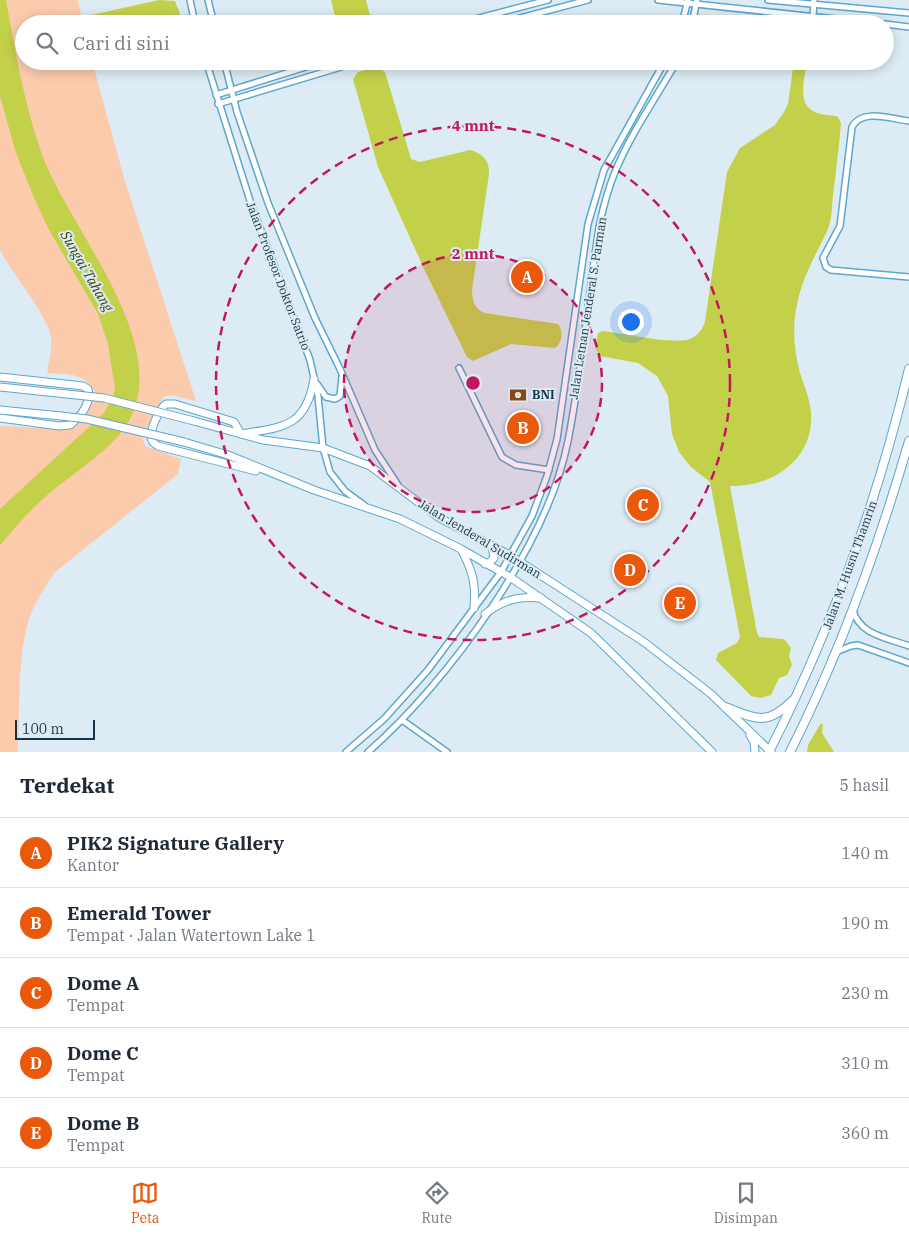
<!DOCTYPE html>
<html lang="id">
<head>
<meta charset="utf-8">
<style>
	:root { --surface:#fff; --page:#f6f6f7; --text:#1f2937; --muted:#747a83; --line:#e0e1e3; --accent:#ea580c }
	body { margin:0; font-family:"IBM Plex Serif",serif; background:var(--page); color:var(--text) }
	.scale { position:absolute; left:15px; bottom:12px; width:80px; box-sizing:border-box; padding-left:5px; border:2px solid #153546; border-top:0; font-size:14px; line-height:18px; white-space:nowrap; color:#153546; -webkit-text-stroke:4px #ddecf4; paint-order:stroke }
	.you { position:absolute; left:630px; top:321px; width:18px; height:18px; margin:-12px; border:4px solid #fff; border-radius:50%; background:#1a73e8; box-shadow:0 0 0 8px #1a73e833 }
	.badge { display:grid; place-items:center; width:32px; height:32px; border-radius:50%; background:var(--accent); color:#fff; font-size:16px; font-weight:700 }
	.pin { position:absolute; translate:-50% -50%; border:2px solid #fff; box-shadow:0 1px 5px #0006 }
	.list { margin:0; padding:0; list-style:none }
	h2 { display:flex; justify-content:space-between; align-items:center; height:65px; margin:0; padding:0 20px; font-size:21px }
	h2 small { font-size:16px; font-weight:400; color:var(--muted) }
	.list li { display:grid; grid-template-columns:32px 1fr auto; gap:15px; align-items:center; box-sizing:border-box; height:70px; padding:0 20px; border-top:1px solid var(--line) }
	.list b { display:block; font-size:19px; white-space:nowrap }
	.list p { margin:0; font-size:16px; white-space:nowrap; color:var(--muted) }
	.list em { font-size:16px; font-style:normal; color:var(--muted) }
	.icon { flex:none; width:28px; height:28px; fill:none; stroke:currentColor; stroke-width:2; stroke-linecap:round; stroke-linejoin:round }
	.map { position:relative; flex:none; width:909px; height:752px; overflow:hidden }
	.search { position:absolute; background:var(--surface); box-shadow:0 2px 12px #0003; left:15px; right:15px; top:15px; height:55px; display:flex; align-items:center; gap:12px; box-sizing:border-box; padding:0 18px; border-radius:28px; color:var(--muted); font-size:19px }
	.sheet { height:415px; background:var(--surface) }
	nav { display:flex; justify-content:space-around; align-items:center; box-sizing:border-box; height:70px; border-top:1px solid var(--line); background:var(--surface); font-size:14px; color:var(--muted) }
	nav a { display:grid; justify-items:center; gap:2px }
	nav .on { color:var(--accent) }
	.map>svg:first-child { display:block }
	.green { fill:#fbcbac }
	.water { fill:#c3d04a }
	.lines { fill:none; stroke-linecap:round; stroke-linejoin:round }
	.minor-casing { stroke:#5ca7d0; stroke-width:8 }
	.tertiary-casing { stroke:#5ca7d0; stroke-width:9 }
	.secondary-casing { stroke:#5ca7d0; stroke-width:10 }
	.minor { stroke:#fff; stroke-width:5 }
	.tertiary { stroke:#fff; stroke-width:7 }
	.secondary { stroke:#fff; stroke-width:8 }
	.tertiary-bridge-casing { stroke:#5ca7d0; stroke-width:9; stroke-linecap:butt }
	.tertiary-bridge { stroke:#fff; stroke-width:7 }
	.ring { fill:none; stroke:#c2185b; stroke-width:2.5; stroke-dasharray:9 6 }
	.labels { text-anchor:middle; stroke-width:4; stroke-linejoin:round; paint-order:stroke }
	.street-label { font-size:12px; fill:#153546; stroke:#ddecf4 }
	.poi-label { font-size:12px; font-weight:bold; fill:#153546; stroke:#ddecf4; text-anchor:start }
	.water-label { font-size:14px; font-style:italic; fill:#393e05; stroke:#ddecf4 }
	.centre { fill:#c2185b; stroke:#ddecf4; stroke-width:2.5 }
	.ring-label { font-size:15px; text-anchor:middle; font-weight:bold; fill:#c2185b; stroke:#ddecf4; stroke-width:4; stroke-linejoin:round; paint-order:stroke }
</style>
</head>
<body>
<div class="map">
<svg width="909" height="752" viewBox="0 0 909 752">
	<rect width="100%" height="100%" fill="#ddecf4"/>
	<!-- green -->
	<path class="green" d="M0 0H78L83 24H24V61H92L124 178 196 401 171 395 163 397 143 438 145 446 181 459 178 474 55 572C45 587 35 602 29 619 17 658 20 710 18 752H0V426L66 429C82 423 89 409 96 395 87 372 70 375 47 373 49 361 52 349 51 338 50 318 10 271 0 250Z"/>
	<!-- water -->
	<g class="water">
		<path d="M0 0H6C15 50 24 103 41 152 67 226 171 339 130 419 116 448 68 476 44 498 28 512 14 529 0 545V509L104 413 113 397 115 388 108 344 98 314 48 228 32 193 15 150 0 96Z"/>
		<polygon points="159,0 175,1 180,14 174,24 78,24 87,16"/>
		<polygon points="331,0 366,0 372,24 337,24"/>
		<path d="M794 61H807C805 77 796 104 815 112 822 116 831 114 838 117L841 123C839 147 836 171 833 195 832 205 832 219 828 229 816 255 802 277 797 305 792 327 794 351 800 373 804 386 810 398 811 413 814 460 772 487 730 486L757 633 759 637 784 639 791 648 789 656 792 665 787 675 779 678 771 695 761 698 751 696 716 660 718 653 737 643 740 637 710 482 691 467 679 452 672 434 668 396 657 376 638 363 600 356 595 347 598 333 603 331C621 333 676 345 690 339 698 335 703 329 705 321L727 172 740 148 775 125 784 112 788 104Z"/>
		<path d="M375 67 385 72 411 159 420 162 470 150C482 153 490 161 489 174L472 290C472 300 475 310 485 313L558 324C564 331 562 343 555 348L511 344 473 361 467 357 425 271 378 167 353 79 358 72Z"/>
		<polygon points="821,723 823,725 822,733 834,752 807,752 808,745"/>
	</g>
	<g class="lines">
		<!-- minor casing -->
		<g class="minor-casing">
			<g id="minor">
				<polyline points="190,0 195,24"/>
				<polyline points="208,0 214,24"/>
				<polyline points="658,0 882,24"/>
				<polyline points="768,0 909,13"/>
				<polyline points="813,16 814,0"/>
				<polyline points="456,24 548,0"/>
				<polyline points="497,24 588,0"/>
				<polyline points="682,24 688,0"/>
				<polyline points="692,24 697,0"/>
				<polyline points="885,24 909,27"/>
				<polyline points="206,61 251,204 310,360 318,396 323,448 330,472 345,491 364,505"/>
				<polyline points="224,61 237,112 268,203 315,318 340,369 375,450 398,485"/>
				<polyline points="216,95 325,61"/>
				<polyline points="218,104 361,61"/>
				<path d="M909 121C891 119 862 108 852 127L840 226 823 258 826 267 831 270 909 277"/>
				<polyline points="459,368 502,457 516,465 549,470"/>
				<polyline points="317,384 326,397 335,399 340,396 342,377"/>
				<path d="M853 610C859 635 888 638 909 646"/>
				<polyline points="836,652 851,646 858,645 909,663"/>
				<polyline points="402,720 447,752"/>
				<polyline points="346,752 384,719 428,670 501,572 532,516 547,476 557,439 588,224 604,170 665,61"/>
				<path d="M368 752C448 682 547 546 568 441 582 370 588 298 599 227 603 208 608 189 615 172 631 133 656 98 677 61"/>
			</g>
		</g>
		<!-- tertiary casing -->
		<g class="tertiary-casing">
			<g id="tertiary">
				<path d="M0 377 83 386 88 389C91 403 81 416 70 425L59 426 0 418"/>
				<polyline points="0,387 67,394"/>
				<polyline points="0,410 61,416"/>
				<polyline points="194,421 263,440 323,448 370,466 438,517 511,556 644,642 711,694 771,752"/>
				<polyline points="184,442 228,455 314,490 400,519 461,549 510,577 591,633 712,752"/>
				<path d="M256 471 158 446C155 444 151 442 151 437 151 428 159 409 166 404H175L234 422 241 434C284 427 306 427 314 379"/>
				<path d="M462 551C473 572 476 584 474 608"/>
				<polyline points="485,564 490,562 494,558 492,546"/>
				<path d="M485 614C503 600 518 596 541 598"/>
				<polyline points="750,735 754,742 755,752"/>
			</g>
		</g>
		<!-- secondary casing -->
		<g class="secondary-casing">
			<g id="secondary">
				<path d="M725 707C755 718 766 727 792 701"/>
				<path d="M769 752C831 630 877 503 909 369"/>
				<path d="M790 752C840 653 878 548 909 441"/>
			</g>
		</g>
		<!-- minor -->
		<use href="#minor" class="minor"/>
		<!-- tertiary -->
		<use href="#tertiary" class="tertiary"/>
		<!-- secondary -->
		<use href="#secondary" class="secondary"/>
		<!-- tertiary-bridge casing -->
		<g class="tertiary-bridge-casing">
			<g id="tertiary-bridge">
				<polyline points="67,394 104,398 194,421"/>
				<polyline points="61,416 87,419 184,442"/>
			</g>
		</g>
		<!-- tertiary-bridge -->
		<use href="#tertiary-bridge" class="tertiary-bridge"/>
	</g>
	<!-- distance rings -->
	<circle cx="473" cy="383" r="129" fill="#c2185b" fill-opacity=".12"/>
	<g class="ring">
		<circle cx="473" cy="383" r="129"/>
		<circle cx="473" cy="383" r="257"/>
	</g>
	<!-- icons -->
	<defs>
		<g id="bank-bare" transform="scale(1.35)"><path d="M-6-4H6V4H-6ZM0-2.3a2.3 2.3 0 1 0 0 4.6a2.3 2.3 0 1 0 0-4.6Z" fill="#884812" stroke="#ddecf4" stroke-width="2.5" paint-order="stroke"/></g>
	</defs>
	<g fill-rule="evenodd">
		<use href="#bank-bare" x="518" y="395"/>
	</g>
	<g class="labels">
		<!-- street labels -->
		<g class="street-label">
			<text transform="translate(278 276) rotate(69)" y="4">Jalan Profesor Doktor Satrio</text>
			<text transform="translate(588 308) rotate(-81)" y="4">Jalan Letnan Jenderal S. Parman</text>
			<text transform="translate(480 539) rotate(31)" y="4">Jalan Jenderal Sudirman</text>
			<text transform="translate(850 565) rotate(-70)" y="4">Jalan M. Husni Thamrin</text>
		</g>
		<!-- poi labels -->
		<g class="poi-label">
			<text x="532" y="399">BNI</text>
		</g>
		<!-- water labels -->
		<g class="water-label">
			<text transform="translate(87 271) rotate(60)" y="5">Sungai Tahang</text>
		</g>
	</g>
	<circle cx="473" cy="383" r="8" class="centre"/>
	<g class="ring-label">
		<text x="473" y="131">4 mnt</text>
		<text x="473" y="259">2 mnt</text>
	</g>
</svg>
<div class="scale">100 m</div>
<div class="you"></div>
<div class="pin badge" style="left:527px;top:277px">A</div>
<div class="pin badge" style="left:523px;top:428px">B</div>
<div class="pin badge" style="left:643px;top:505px">C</div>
<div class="pin badge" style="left:630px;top:570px">D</div>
<div class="pin badge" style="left:680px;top:603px">E</div>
<div class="search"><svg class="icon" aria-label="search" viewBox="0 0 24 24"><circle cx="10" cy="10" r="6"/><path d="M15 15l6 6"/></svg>Cari di sini</div>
</div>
<section class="sheet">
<h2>Terdekat<small>5 hasil</small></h2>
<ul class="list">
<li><span class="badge">A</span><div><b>PIK2 Signature Gallery</b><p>Kantor</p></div><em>140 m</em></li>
<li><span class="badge">B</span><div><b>Emerald Tower</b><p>Tempat · Jalan Watertown Lake 1</p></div><em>190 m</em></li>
<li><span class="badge">C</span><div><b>Dome A</b><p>Tempat</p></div><em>230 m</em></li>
<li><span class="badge">D</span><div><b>Dome C</b><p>Tempat</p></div><em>310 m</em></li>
<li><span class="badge">E</span><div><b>Dome B</b><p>Tempat</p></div><em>360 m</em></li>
</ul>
</section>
<nav>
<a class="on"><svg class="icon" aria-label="map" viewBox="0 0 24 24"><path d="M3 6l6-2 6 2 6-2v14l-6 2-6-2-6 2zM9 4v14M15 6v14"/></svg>Peta</a>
<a><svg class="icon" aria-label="directions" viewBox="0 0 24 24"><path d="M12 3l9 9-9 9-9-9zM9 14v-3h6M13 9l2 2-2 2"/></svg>Rute</a>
<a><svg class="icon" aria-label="saved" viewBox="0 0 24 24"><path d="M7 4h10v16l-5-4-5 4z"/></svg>Disimpan</a>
</nav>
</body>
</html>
